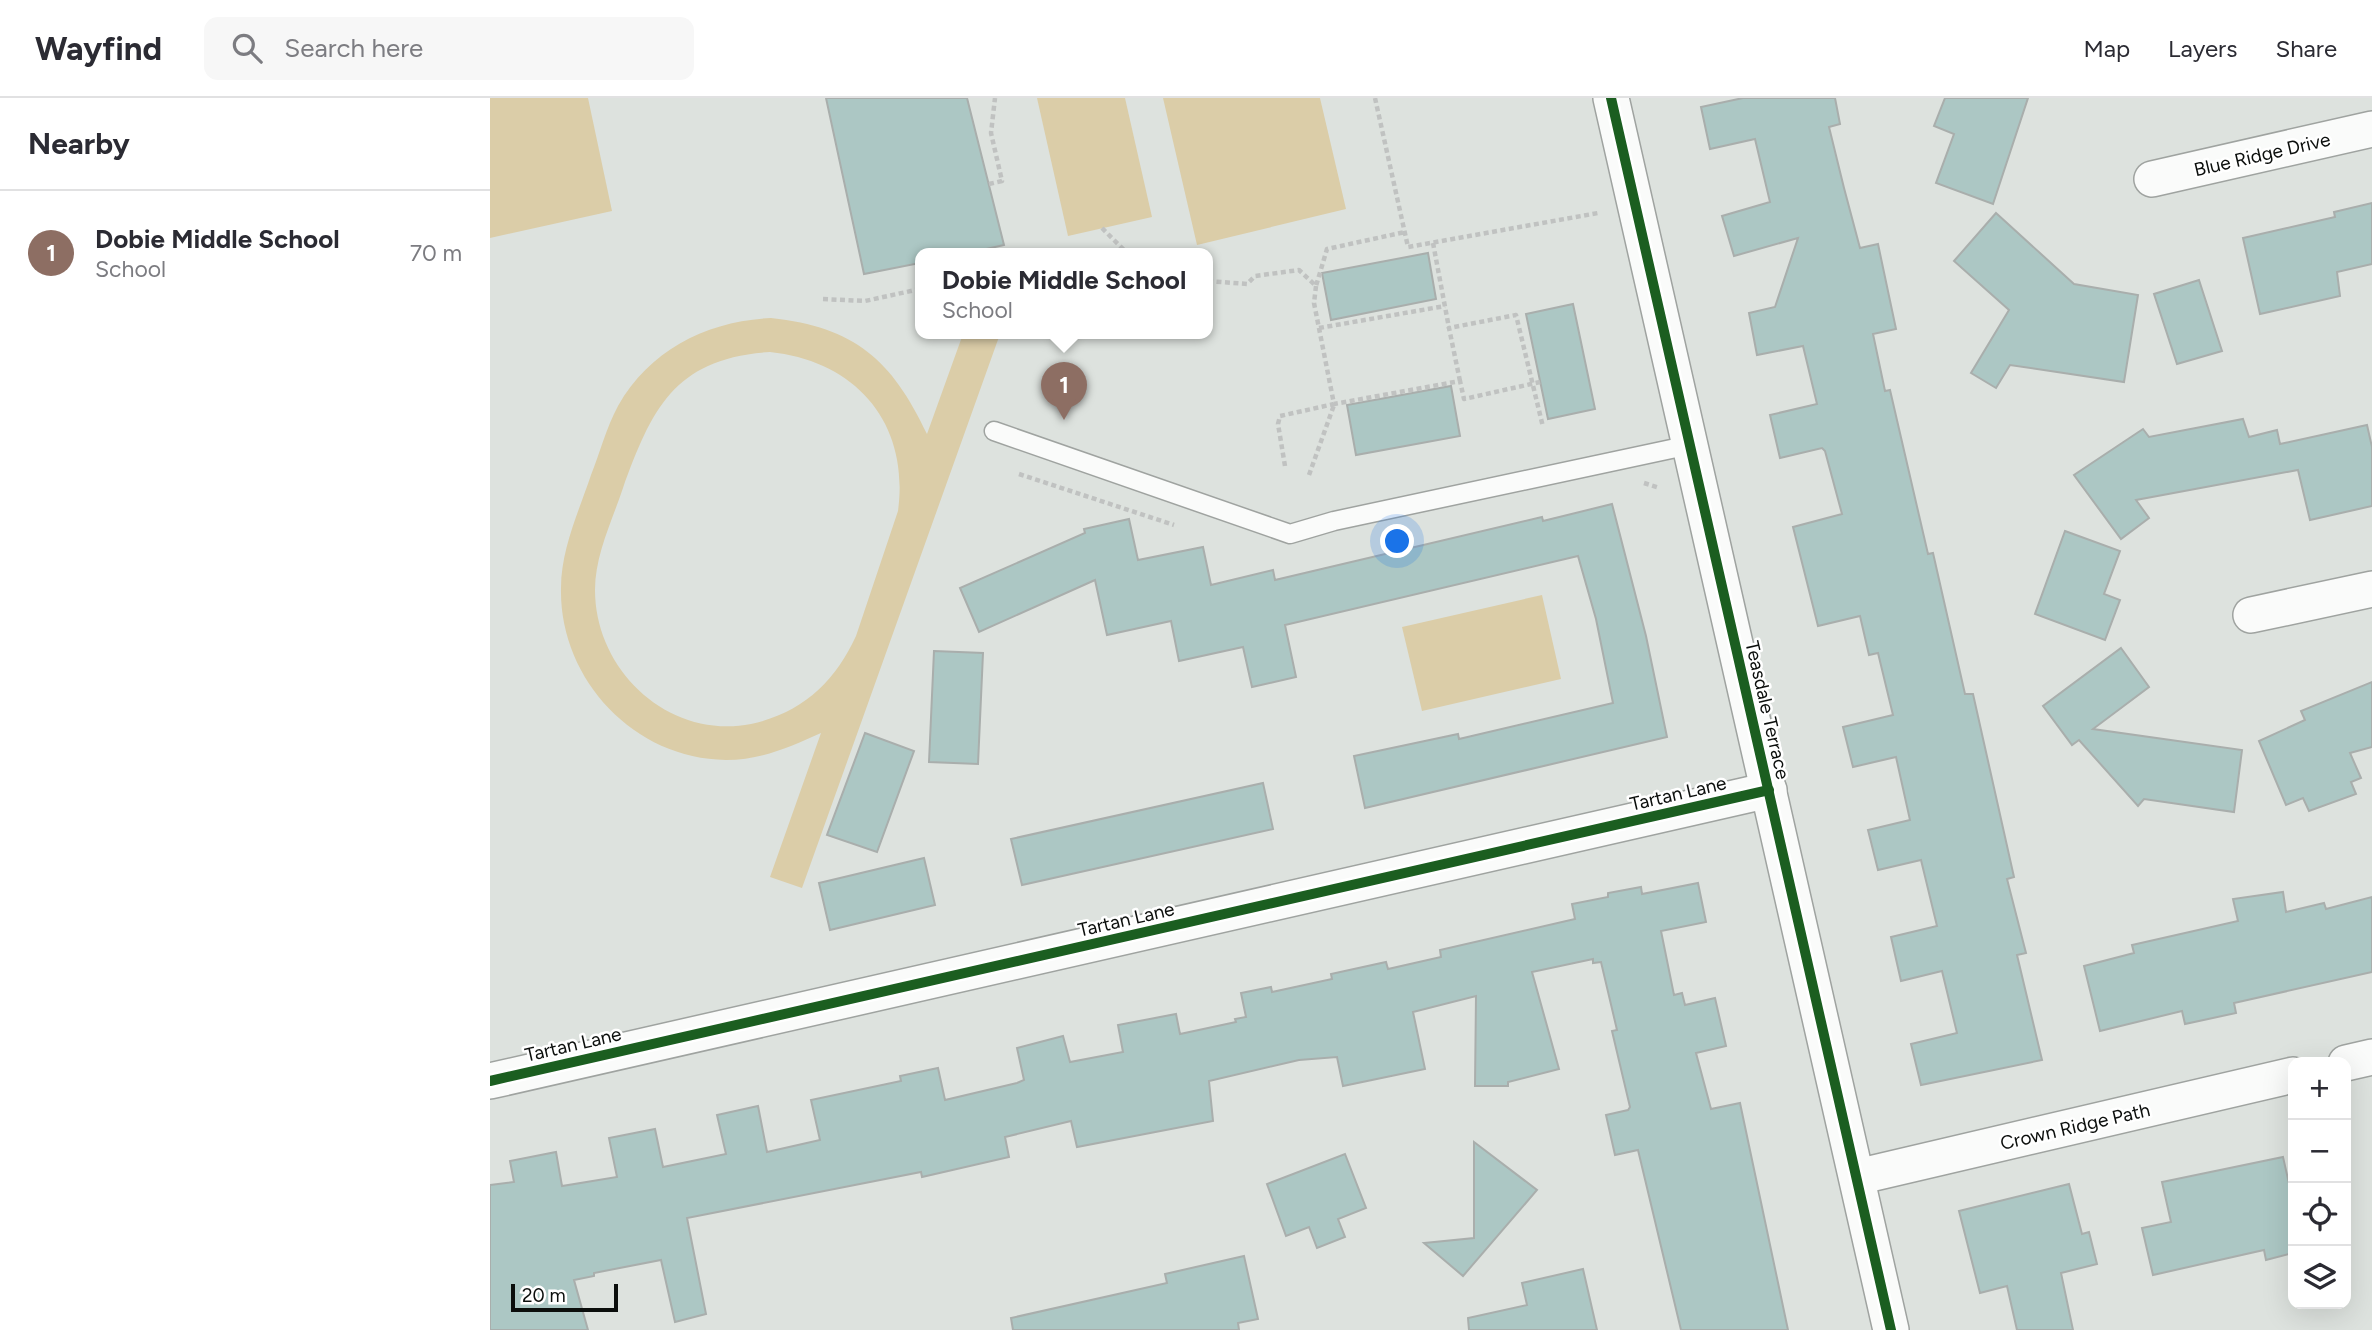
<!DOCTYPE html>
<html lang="en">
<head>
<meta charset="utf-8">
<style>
	:root { --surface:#fff; --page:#f7f7f7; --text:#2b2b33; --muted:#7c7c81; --line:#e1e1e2; --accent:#ea580c }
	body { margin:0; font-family:Figtree,sans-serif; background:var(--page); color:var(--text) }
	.controls { position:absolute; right:21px; bottom:21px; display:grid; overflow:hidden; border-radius:14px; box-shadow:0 7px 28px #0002 }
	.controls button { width:63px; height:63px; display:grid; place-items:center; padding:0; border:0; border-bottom:2px solid var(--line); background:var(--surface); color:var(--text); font:35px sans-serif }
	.scale { position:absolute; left:21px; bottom:18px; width:107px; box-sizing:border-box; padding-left:7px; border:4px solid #0b0e0c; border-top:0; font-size:19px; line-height:24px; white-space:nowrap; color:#0b0e0c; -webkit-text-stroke:5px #fff; paint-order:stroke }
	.you { position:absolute; left:908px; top:444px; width:24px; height:24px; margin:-18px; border:5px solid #fff; border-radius:50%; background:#1a73e8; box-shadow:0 0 0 10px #1a73e833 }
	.badge { display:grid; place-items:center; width:46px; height:46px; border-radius:50%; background:var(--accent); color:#fff; font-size:23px; font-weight:700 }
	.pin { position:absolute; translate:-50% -58px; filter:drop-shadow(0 2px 4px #0008) }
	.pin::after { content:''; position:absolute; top:37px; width:24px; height:21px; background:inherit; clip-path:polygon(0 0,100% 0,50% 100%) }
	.popup { position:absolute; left:425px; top:150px; width:298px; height:91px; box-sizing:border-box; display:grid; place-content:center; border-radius:14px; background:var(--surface); filter:drop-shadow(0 2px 5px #0005); font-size:23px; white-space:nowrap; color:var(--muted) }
	.popup b { font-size:26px; color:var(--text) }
	.popup::after { content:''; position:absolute; left:50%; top:100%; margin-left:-14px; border:14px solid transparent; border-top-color:var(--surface) }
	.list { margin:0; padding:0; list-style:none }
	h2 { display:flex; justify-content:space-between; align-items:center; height:91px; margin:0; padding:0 28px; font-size:30px }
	h2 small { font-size:23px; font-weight:400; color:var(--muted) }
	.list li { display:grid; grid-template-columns:46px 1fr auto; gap:21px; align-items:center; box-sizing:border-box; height:126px; padding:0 28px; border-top:2px solid var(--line) }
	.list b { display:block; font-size:26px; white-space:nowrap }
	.list p { margin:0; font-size:23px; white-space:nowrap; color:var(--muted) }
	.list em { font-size:23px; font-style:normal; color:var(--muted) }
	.icon { flex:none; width:38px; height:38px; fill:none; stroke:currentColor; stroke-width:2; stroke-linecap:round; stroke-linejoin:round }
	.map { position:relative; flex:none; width:1882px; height:1232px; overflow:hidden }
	header { display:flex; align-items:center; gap:42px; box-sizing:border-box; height:98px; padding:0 35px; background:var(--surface); border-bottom:2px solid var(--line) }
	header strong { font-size:33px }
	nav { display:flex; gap:38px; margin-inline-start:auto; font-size:24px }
	.search { width:490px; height:63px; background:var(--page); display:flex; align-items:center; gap:18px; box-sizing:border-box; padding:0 24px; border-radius:14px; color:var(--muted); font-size:26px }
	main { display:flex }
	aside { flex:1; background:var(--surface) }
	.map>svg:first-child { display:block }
	.green { fill:#dbcda8; fill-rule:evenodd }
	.building { fill:#acc7c4; stroke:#a9aeac; stroke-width:2 }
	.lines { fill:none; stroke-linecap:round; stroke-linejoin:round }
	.lane-casing { stroke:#9fa3a0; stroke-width:21 }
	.street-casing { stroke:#9fa3a0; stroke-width:38 }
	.path { stroke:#c0c2c1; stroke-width:4.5; stroke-dasharray:5 3.5; stroke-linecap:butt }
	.lane { stroke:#fafbfa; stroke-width:18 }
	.street { stroke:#fafbfa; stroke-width:35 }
	.cycleway-casing { stroke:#fff; stroke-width:15 }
	.cycleway { stroke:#1b5e20; stroke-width:10 }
	.labels { text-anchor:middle; stroke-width:5; stroke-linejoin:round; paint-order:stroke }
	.street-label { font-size:19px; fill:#0b0e0c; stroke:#fff }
</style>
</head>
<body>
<header>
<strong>Wayfind</strong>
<div class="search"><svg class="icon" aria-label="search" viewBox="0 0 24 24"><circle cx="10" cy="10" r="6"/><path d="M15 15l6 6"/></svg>Search here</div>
<nav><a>Map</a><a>Layers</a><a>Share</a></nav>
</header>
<main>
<aside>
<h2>Nearby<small></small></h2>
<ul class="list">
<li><span class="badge" style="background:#8d6e63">1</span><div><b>Dobie Middle School</b><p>School</p></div><em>70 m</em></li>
</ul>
</aside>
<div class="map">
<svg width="1882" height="1232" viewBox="0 0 1882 1232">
	<rect width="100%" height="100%" fill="#dde2de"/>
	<!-- green -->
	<g class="green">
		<polygon points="0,0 98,0 122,113 0,140"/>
		<polygon points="547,0 635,0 662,119 578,138"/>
		<polygon points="673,0 830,0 856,111 707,147"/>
		<path d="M281 220C365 229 402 262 437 336L473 236H510L312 790 280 779 331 635C300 649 271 662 236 662 143 661 69 580 71 490 71 451 89 413 101 377 110 355 116 330 128 308 160 251 218 223 281 220ZM280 254C366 263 420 325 408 413L366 538C345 584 312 615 261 626 179 642 105 573 105 492 105 457 122 423 133 390 162 310 185 260 280 254Z"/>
		<polygon points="1052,497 1071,581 932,613 912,529"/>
	</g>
	<!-- building -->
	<g class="building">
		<polygon points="336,0 477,0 514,147 474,156 430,156 430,165 374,176"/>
		<polygon points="1253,0 1345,0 1350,26 1339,29 1354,90 1370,150 1388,146 1406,231 1383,236 1395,293 1400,292 1438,456 1443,455 1475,596 1483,596 1524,779 1517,781 1536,855 1527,857 1552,962 1431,987 1421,946 1467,935 1452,873 1411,883 1401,839 1447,828 1431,762 1388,772 1378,732 1420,722 1406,659 1363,669 1353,629 1403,617 1388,555 1379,557 1370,518 1328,528 1303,429 1352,416 1335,353 1332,350 1290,360 1280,317 1327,306 1313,248 1267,257 1259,215 1285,209 1308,140 1244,158 1232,118 1280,104 1265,41 1220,51 1211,9"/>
		<polygon points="1455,0 1538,0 1503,106 1446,85 1464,36 1444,28"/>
		<polygon points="1882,105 1882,166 1847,174 1850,198 1770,216 1753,140 1845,119 1844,114"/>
		<polygon points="1506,115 1584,186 1648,197 1634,284 1520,267 1506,290 1481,275 1519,212 1464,163"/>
		<polygon points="938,155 946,201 841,222 832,175"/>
		<polygon points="1709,182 1732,253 1687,266 1664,196"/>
		<polygon points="1083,206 1105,311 1058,321 1036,216"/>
		<polygon points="961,288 970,338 866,357 857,307"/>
		<polygon points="1753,321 1759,339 1787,332 1790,346 1877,327 1882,349 1882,408 1820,422 1808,372 1646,402 1659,420 1631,441 1584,377 1653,331 1659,339"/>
		<polygon points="1122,406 1156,538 1177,639 875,710 864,658 968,636 969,641 1123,605 1106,521 1088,458 795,527 806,579 762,589 753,549 689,563 681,523 617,537 605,482 489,534 470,490 595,435 594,431 639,421 648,462 713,449 721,487 783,472 785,482 1052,419 1053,423"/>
		<polygon points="1575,433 1630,453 1614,496 1630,502 1615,542 1545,516"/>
		<polygon points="1631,550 1659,589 1603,631 1752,652 1744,714 1654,701 1648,708 1589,642 1582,647 1553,608"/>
		<polygon points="444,553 493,555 488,666 439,664"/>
		<polygon points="1882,584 1882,649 1860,655 1871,680 1861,684 1866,696 1819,713 1813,700 1796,707 1769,643 1815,622 1811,613"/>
		<polygon points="375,635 424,653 387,754 337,737"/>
		<polygon points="773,685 783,731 532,787 521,741"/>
		<polygon points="434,760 445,807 340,832 329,785"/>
		<polygon points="1208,785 1216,824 1171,833 1184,897 1192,895 1195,907 1225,900 1236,948 1206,955 1221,1011 1250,1005 1298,1232 1191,1232 1148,1052 1125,1057 1116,1017 1138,1012 1140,1009 1122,933 1127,932 1111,864 1103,865 1103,861 1042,874 1069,971 1018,984 1018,988 985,988 986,898 923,914 935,971 853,988 847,959 809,962 719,983 723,1023 587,1049 581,1023 515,1039 519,1059 432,1079 431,1074 197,1120 216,1216 185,1224 171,1162 104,1175 104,1178 84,1182 98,1232 0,1232 0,1087 24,1084 20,1063 66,1054 72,1088 127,1079 119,1040 165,1031 173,1069 236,1056 227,1017 268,1008 277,1054 330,1042 321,1002 411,983 410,978 448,970 455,1002 527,985 534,982 527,950 573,938 580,964 633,954 628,927 686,916 690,936 746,924 745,921 756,919 751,895 781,889 782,894 842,881 841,876 896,864 898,871 951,859 950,852 1085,821 1082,806 1118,799 1118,795 1151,789 1152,796"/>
		<polygon points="1793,794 1796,814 1834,805 1836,811 1882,799 1882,874 1744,905 1746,915 1695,926 1692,913 1610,933 1594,868 1644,855 1642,847 1748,823 1743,801"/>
		<polygon points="984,1044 1047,1092 973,1178 934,1145 984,1140"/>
		<polygon points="855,1056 876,1110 848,1121 855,1139 827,1150 819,1129 796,1138 777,1086"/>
		<polygon points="1793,1059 1803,1103 1803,1155 1776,1162 1774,1152 1663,1177 1652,1130 1681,1124 1672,1084"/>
		<polygon points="1579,1086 1592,1136 1599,1134 1607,1166 1571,1175 1583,1232 1527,1232 1517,1188 1490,1195 1469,1113"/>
		<polygon points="754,1158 768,1221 748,1225 749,1232 523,1232 521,1220 677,1185 675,1176"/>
		<polygon points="1093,1171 1107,1232 979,1232 978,1220 1037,1207 1032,1185"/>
	</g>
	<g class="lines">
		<!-- lane casing -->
		<g class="lane-casing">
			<polyline id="lane" points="504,333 800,436 844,423 1200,347"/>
		</g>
		<!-- street casing -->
		<g class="street-casing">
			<g id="street">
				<polyline points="1121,0 1401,1232"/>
				<polyline points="1662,81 1882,31"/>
				<polyline points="1761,517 1882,491"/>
				<polyline points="1856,965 1882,959"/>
				<polyline points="0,983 1279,692"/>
				<polyline points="1367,1079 1803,977"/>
			</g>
		</g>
		<!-- path -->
		<g class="path">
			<polyline points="885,0 918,149 1108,115"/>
			<polyline points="499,86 512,83 501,35 505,0"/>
			<polyline points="612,130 638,156"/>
			<polyline points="943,145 959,230"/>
			<polyline points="718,183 757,186 765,178 809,172 826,188 837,151 915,134"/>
			<polyline points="826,188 824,205 844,306 970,283 974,301 1050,284"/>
			<polyline points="333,201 375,203 430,191"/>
			<polyline points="829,230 955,208"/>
			<polyline points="970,283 959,230 1026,217 1053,329"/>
			<polyline points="795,368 788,326 790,318 844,306"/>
			<polyline points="529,376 684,427"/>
			<polyline points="819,377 844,307"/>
			<polyline points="1154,385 1170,390"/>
		</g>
		<!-- lane -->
		<use href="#lane" class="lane"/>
		<!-- street -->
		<use href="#street" class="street"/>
		<!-- cycleway casing -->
		<g class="cycleway-casing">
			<g id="cycleway">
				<polyline points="1121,0 1401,1232"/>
				<polyline points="0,983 1279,692"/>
			</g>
		</g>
		<!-- cycleway -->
		<use href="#cycleway" class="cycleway"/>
	</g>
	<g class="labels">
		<!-- street labels -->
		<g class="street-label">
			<text transform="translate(1772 56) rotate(-13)" y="7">Blue Ridge Drive</text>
			<text transform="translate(1278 612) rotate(77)" y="7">Teasdale Terrace</text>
			<text transform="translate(1188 695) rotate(-13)" y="7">Tartan Lane</text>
			<text transform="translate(636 821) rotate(-13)" y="7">Tartan Lane</text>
			<text transform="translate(83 946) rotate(-13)" y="7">Tartan Lane</text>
			<text transform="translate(1585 1028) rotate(-13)" y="7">Crown Ridge Path</text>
		</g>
	</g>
</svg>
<div class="controls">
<button>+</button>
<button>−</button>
<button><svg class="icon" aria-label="locate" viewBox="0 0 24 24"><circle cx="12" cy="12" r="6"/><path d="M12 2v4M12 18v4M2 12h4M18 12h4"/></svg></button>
<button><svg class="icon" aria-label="layers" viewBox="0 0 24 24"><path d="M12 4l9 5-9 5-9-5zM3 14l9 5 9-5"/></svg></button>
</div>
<div class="scale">20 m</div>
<div class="you"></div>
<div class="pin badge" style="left:574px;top:322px;background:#8d6e63">1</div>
<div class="popup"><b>Dobie Middle School</b>School</div>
</div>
</main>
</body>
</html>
